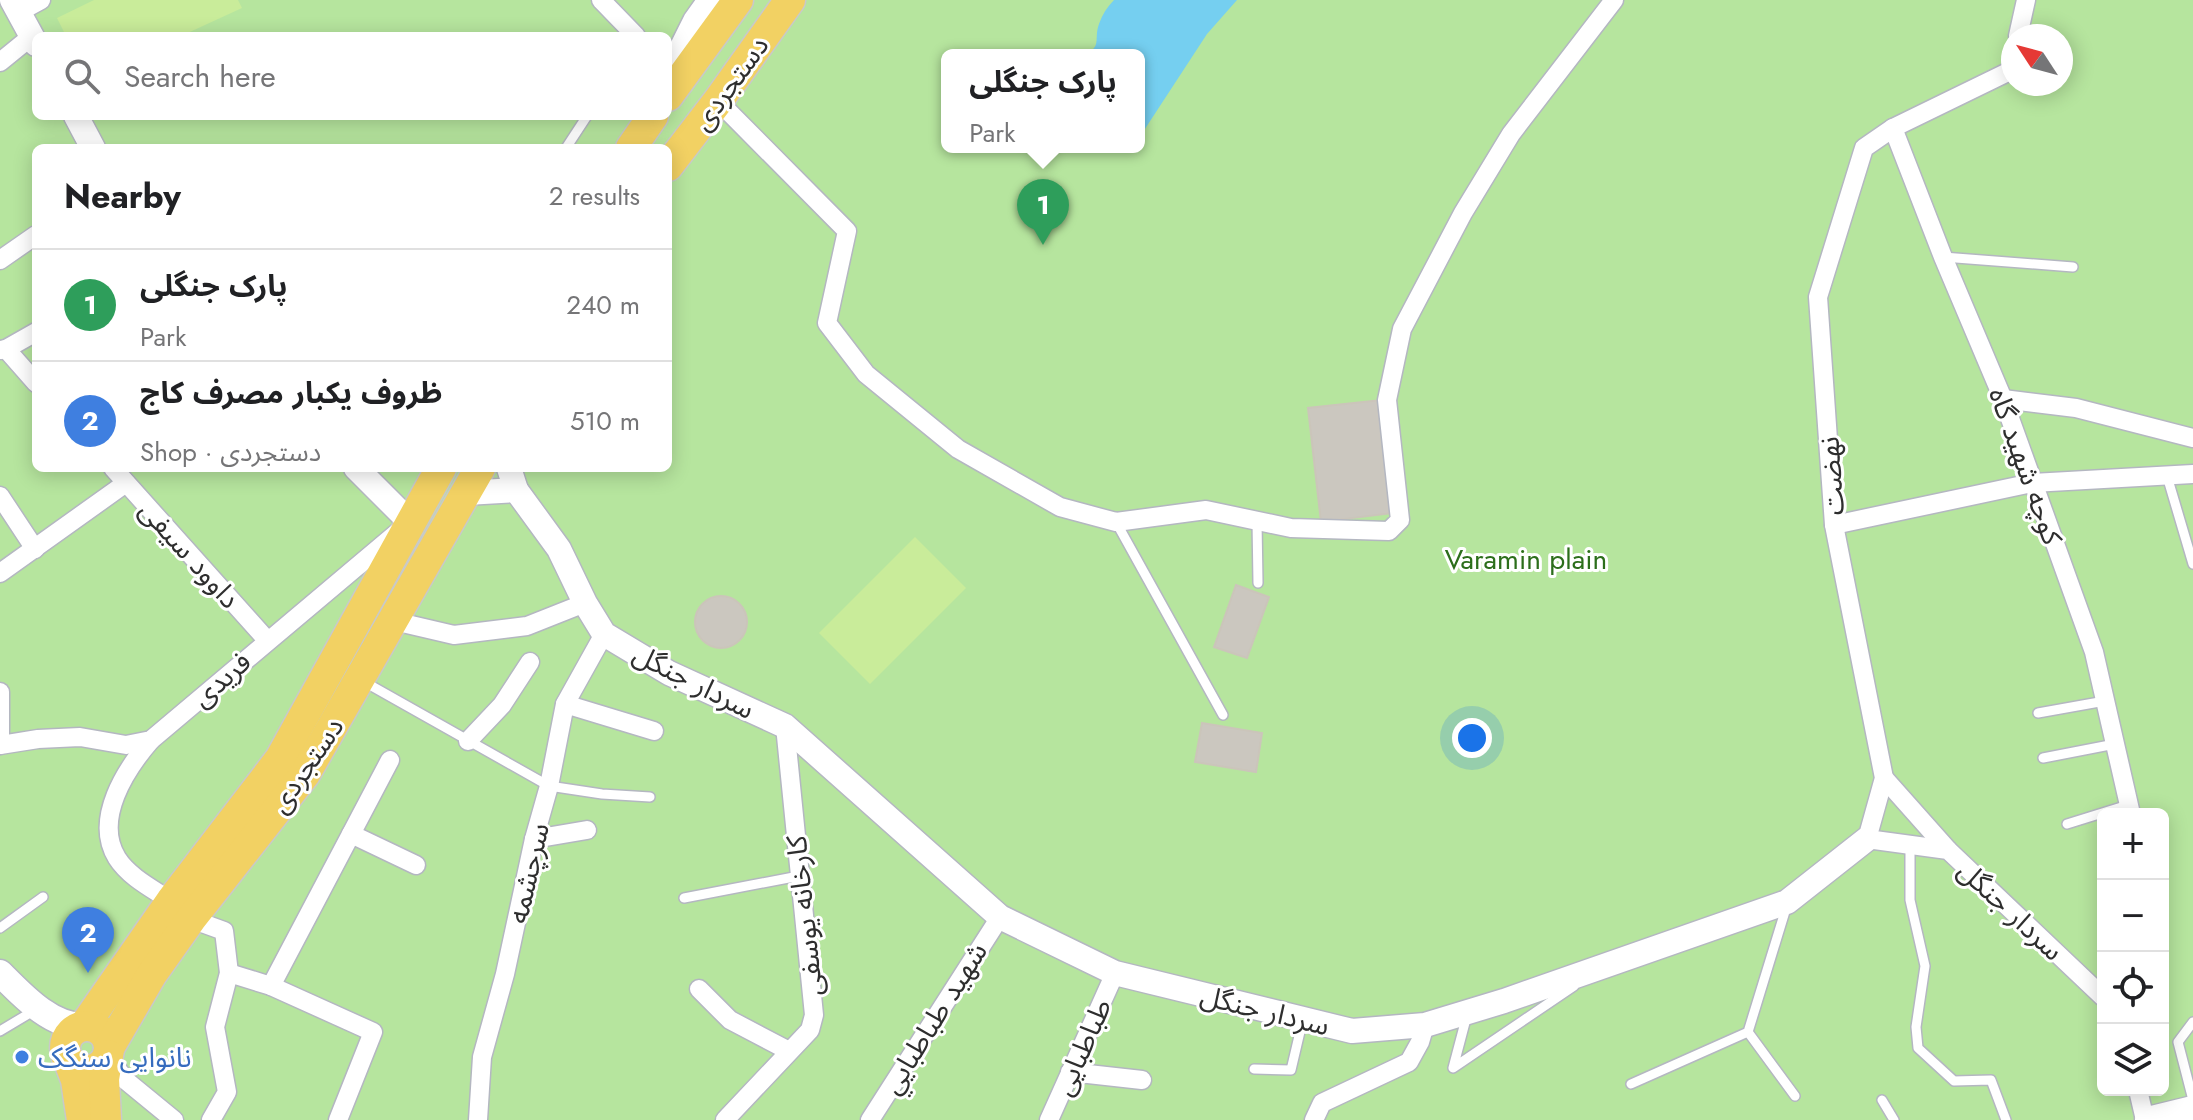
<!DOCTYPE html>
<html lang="en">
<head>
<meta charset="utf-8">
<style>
	:root { --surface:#fff; --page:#f2f2f2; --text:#202124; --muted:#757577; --line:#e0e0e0; --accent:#0f766e }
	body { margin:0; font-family:Jost,"Noto Sans Arabic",sans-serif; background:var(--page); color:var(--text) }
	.controls { position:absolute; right:24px; bottom:24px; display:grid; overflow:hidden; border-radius:12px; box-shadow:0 4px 20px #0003 }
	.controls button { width:72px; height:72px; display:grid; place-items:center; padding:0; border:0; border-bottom:2px solid var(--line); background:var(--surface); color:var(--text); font:40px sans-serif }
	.compass { position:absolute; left:2001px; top:24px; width:72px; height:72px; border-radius:50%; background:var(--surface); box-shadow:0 4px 20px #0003; rotate:306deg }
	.you { position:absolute; left:1472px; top:738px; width:28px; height:28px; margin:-20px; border:6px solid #fff; border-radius:50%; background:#1a73e8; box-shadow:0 0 0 12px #1a73e833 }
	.badge { display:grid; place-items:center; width:52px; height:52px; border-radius:50%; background:var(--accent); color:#fff; font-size:26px; font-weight:700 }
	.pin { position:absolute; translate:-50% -66px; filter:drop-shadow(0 2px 4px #0008) }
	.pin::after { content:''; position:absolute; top:42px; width:28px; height:24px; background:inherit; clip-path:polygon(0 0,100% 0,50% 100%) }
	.popup { position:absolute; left:941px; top:49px; width:204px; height:104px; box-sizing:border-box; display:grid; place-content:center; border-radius:12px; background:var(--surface); filter:drop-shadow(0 2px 6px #0005); font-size:26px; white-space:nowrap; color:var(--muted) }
	.popup b { font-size:30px; color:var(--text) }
	.popup::after { content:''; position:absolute; left:50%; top:100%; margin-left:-16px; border:16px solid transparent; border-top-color:var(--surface) }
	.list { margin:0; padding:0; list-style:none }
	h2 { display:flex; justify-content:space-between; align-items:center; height:104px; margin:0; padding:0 32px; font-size:34px }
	h2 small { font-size:26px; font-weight:400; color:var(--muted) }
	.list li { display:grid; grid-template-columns:52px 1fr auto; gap:24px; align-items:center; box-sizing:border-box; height:112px; padding:0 32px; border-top:2px solid var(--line) }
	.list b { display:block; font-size:30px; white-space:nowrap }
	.list p { margin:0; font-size:26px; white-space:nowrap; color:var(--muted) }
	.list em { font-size:26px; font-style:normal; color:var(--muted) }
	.icon { flex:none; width:44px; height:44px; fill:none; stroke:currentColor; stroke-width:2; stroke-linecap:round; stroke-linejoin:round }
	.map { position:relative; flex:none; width:2193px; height:1120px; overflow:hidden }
	.search { position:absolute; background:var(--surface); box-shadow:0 4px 20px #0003; left:32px; top:32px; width:640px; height:88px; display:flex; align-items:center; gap:20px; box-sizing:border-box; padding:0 28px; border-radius:12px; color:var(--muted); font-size:30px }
	.panel { position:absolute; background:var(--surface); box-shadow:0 4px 20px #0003; left:32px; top:144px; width:640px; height:328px; border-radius:12px }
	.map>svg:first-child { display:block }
	.green { fill:#b6e59e; fill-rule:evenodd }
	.pitch { fill:#c9ec9a }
	.water { fill:#75cff0 }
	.building { fill:#cbc7bf; stroke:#cbc5ba; stroke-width:2 }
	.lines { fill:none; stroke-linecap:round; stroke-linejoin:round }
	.service-casing { stroke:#b4b7c1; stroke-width:12 }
	.minor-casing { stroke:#b4b7c1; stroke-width:21 }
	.tertiary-casing { stroke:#b4b7c1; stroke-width:27 }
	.secondary-casing { stroke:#b4b7c1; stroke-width:29 }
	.primary-casing { stroke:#c9c9c9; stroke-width:33 }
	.service { stroke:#fff; stroke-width:9 }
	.minor { stroke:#fff; stroke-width:18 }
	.tertiary { stroke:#fff; stroke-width:24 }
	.secondary { stroke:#fff; stroke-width:26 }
	.primary { stroke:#f2d163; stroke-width:30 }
	.shop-dot { fill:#3f7fe0; stroke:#fff; stroke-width:3 }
	.labels { text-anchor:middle; stroke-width:6; stroke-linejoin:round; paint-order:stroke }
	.street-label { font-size:28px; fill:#2e2e2e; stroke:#fff }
	.park-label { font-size:28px; fill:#2c6e1b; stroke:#fff }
	.shop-label { font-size:28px; fill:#366cbe; stroke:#fff; text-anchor:start }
</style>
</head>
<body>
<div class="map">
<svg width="2193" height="1120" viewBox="0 0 2193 1120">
	<rect width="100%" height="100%" fill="#efe9e1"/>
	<!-- green -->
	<path class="green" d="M0 0H2193V1120H0ZM36 36H668V116H36ZM2013 36H2061V84H2013ZM947 55H1139V147H947ZM36 148H668V468H36ZM2103 814H2163V1090H2103Z"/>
	<!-- pitch -->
	<g class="pitch">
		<polygon points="94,0 238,0 242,8 181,36 66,36 57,18"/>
		<polygon points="915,537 966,588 870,684 819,633"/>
	</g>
	<!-- water -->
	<path class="water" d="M1114 0H1237L1207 34 1139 138V55H1080C1104 49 1093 40 1099 24 1102 15 1107 7 1114 0Z"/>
	<!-- building -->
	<g class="building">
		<polygon points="1381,400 1393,513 1321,522 1308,408"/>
		<polygon points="1236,585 1269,597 1247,658 1214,647"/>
		<circle cx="721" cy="622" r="26"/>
		<polygon points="1202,723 1262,733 1256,772 1195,762"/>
	</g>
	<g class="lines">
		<!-- service casing -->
		<g class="service-casing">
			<g id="service">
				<polyline points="566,148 587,116"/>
				<polyline points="1943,257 2073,267"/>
				<polyline points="2167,476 2193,564"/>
				<polyline points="1257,521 1258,583"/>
				<polyline points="1116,522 1223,715"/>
				<polyline points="361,680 549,786 602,794 650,797"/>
				<polyline points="2038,713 2105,701"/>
				<polyline points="2043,758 2115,744"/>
				<polyline points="2067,824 2128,805"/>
				<polyline points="1910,845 1910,900 1925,966 1916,1027 1918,1048 1954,1081 1991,1080 2006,1120"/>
				<polyline points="684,898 799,876"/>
				<polyline points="0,928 43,897"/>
				<polyline points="1467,1015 1453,1068 1574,986"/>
				<polyline points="2193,1022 2178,1042 2193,1100"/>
				<polyline points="0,1031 35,1010"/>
				<polyline points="1748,1032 1795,1096"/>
				<polyline points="1254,1069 1291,1070 1303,1019"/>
				<polyline points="1631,1084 1748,1032 1787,905"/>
				<polyline points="1882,1100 1894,1120"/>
			</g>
		</g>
		<!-- minor casing -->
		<g class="minor-casing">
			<g id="minor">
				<polyline points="601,0 636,36"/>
				<polyline points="19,12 41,0"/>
				<polyline points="2018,36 2026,0"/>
				<polyline points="2013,57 2010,71 1893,128 1864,148 1818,297 1834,525 1884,778 1867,839 1948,850 2103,997"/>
				<polyline points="0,62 32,36"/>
				<polyline points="718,101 847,231 827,323 866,374 958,449 1060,507 1116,522 1206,510 1291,528 1389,531 1400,520 1387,400 1402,329 1463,213 1511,134 1614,0"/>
				<polyline points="1893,128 1943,257 2003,399 2094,652 2131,814"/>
				<polyline points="0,260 36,235"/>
				<polyline points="6,349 36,383"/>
				<polyline points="0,350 6,349 36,332"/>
				<polyline points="2003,399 2076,408 2193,438"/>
				<polyline points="113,468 267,640"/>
				<polyline points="0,496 35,549"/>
				<polyline points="1834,525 2032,483 2193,474"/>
				<polyline points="0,573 126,483"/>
				<polyline points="394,621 454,635 527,626 585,603"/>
				<polyline points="0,692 0,745"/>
				<polyline points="565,704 654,731"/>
				<path d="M151 740C126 769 93 819 117 858 129 877 153 889 171 901"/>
				<polyline points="468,741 502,705 530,662"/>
				<polyline points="0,745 38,739 80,737 126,745 151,740 398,532"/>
				<polyline points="1884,778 1948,850"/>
				<polyline points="351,834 416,865"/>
				<polyline points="534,839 587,830"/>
				<polyline points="191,919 224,931 229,973 215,1027 227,1092 211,1120"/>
				<polyline points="229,973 271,986 373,1032 338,1120"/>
				<polyline points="271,986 390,760"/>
				<polyline points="699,989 730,1020 789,1051"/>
				<polyline points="108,1055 124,1079 174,1120"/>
				<polyline points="1070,1072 1142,1080"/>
				<polyline points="2138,1090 2145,1120"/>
				<polyline points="478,1120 482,1057 505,974 534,839 549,786 565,704 604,634"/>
				<polyline points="725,1120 810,1030 814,1015 785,726"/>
				<polyline points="870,1120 1000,917"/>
				<polyline points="1049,1120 1115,973"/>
				<polyline points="1314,1120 1322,1103 1409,1062 1420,1042 1425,1025"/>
			</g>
		</g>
		<!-- tertiary casing -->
		<g class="tertiary-casing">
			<g id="tertiary">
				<polyline points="12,0 36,44"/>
				<polyline points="668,75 695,21 710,0"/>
				<polyline points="76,116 93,148"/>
				<polyline points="356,468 410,522"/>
				<polyline points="516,490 559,549 585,603 604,634 669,673 785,726 1000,917 1115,973 1352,1031 1425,1025 1504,1001 1787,902 1867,839"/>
				<polyline points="466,493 516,490 509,468"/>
			</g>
		</g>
		<!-- secondary casing -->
		<g class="secondary-casing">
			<g id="secondary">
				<path d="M0 973C22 995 51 1027 84 1026"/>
				<polyline points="2148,1120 2193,1109"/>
			</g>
		</g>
		<!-- primary casing -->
		<g class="primary-casing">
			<g id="primary">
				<polyline points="668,96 738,0"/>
				<polyline points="631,148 653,116"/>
				<polyline points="668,166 718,101 790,0"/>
				<polyline points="84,1026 171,901 280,759 441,468"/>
				<circle cx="87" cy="1048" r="22"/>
				<polyline points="109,1048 152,974 191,919 305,774 480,468"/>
				<polyline points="68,1059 76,1080 82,1120"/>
				<polyline points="106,1120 104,1079 108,1055"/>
			</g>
		</g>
		<!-- service -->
		<use href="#service" class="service"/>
		<!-- minor -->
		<use href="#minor" class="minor"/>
		<!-- tertiary -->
		<use href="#tertiary" class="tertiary"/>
		<!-- secondary -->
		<use href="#secondary" class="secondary"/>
		<!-- primary -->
		<use href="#primary" class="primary"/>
	</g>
	<!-- markers -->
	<circle class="shop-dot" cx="22" cy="1057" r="8"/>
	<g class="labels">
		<!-- street labels -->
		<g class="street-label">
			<text transform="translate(730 83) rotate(-54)" y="10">دستجردی</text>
			<text transform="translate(2026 466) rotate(70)" y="10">کوچه شهید گاه</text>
			<text transform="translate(1831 476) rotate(-94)" y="10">نهضت</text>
			<text transform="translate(190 554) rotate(48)" y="10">داوود سیفی</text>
			<text transform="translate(221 679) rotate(-41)" y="10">فریدی</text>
			<text transform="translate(694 681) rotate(27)" y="10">سردار جنگل</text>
			<text transform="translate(306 765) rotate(-56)" y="10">دستجردی</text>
			<text transform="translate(528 873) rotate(-77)" y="10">سرچشمه</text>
			<text transform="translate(2011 910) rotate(43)" y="10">سردار جنگل</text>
			<text transform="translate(804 916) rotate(-96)" y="10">کارخانه یوسفی</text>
			<text transform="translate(1265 1010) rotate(14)" y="10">سردار جنگل</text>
			<text transform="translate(934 1018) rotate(-58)" y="10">شهيد طباطبايي</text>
			<text transform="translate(1082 1047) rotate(-66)" y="10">طباطبایی</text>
		</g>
		<!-- park labels -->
		<g class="park-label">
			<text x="1526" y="569">Varamin plain</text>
		</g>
		<!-- shop labels -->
		<g class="shop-label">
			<text x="38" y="1067">نانوایی سنگک</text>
		</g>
	</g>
</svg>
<div class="controls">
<button>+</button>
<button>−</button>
<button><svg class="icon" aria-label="locate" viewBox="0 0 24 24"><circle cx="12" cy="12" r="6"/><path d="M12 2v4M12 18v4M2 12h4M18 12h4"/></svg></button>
<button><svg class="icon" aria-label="layers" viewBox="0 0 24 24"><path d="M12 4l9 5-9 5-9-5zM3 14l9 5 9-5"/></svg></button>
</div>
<svg class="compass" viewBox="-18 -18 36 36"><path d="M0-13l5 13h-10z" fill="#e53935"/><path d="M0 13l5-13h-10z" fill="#757577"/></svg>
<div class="you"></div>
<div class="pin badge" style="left:1043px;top:245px;background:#2e9e5b">1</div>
<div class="popup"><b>پارک جنگلی</b>Park</div>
<div class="pin badge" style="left:88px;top:973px;background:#3f7fe0">2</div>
<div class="search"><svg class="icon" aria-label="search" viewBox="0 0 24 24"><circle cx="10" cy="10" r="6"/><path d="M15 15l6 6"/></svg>Search here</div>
<section class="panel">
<h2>Nearby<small>2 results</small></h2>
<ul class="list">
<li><span class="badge" style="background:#2e9e5b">1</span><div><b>پارک جنگلی</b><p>Park</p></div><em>240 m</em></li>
<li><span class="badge" style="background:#3f7fe0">2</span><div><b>ظروف یکبار مصرف کاج</b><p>Shop · دستجردی</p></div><em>510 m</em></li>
</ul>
</section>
</div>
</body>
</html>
